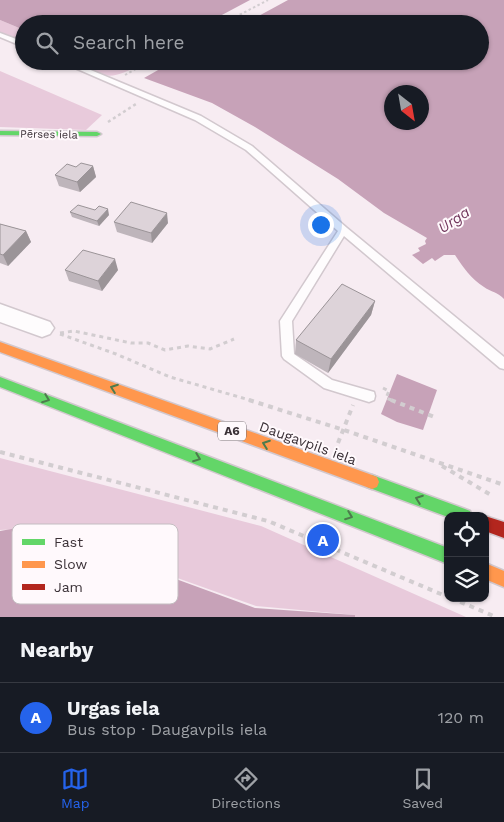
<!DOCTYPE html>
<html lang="en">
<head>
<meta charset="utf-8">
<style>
	:root { --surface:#171b24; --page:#20242c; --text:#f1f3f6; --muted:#9ea1a6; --line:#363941; --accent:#2563eb }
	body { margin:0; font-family:"Work Sans",sans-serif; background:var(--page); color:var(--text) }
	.controls { position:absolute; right:15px; bottom:15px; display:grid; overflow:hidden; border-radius:10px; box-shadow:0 1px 4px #0004 }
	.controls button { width:45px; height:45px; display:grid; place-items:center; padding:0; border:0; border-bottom:1px solid var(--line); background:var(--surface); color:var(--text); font:25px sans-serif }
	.compass { position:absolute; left:384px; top:85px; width:45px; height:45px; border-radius:50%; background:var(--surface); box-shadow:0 1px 4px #0004; rotate:149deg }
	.you { position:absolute; left:320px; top:224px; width:18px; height:18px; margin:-12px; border:4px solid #fff; border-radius:50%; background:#1a73e8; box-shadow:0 0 0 8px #1a73e833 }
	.badge { display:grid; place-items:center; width:32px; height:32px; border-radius:50%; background:var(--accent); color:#fff; font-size:16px; font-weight:700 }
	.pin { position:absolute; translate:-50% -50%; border:2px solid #fff; box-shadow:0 1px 5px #0006 }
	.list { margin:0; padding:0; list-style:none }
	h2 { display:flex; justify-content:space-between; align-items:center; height:65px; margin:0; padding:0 20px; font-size:21px }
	h2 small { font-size:16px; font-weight:400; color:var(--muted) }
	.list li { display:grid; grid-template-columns:32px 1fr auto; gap:15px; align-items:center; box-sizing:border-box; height:70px; padding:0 20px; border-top:1px solid var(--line) }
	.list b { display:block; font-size:19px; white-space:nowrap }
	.list p { margin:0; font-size:16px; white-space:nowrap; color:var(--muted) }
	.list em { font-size:16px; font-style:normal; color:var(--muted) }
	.icon { flex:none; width:28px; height:28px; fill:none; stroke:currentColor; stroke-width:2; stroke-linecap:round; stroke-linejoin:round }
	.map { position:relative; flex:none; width:504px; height:617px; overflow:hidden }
	.search { position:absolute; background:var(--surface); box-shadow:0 1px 4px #0004; left:15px; right:15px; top:15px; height:55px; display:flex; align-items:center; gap:12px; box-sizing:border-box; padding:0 18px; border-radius:28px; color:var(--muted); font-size:19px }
	.sheet { height:135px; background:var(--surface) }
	nav { display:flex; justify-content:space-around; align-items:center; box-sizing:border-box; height:70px; border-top:1px solid var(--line); background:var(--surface); font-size:14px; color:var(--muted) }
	nav a { display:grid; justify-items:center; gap:2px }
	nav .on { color:var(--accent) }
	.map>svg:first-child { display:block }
	.green { fill:#e8cadb }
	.water { fill:#c7a2b8; fill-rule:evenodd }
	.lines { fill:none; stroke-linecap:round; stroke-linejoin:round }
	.lane-casing { stroke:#d2c8ce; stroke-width:3 }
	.street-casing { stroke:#d2c8ce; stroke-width:3 }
	.fast-casing { stroke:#d2c8ce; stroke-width:3 }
	.slow-casing { stroke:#d2c8ce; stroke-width:3 }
	.jam-casing { stroke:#d2c8ce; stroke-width:3 }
	.path-far3 { stroke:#d2cdd0; stroke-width:2; stroke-dasharray:2.5 2.5; stroke-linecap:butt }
	.path-far2 { stroke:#d2cdd0; stroke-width:2.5; stroke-dasharray:3 3; stroke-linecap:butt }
	.path-far1 { stroke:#d2cdd0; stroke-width:3; stroke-dasharray:4 4; stroke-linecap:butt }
	.path { stroke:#d2cdd0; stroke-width:4; stroke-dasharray:5 5; stroke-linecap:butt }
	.lane { fill:#fefcfd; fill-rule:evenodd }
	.street { fill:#fefcfd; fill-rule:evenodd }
	.fast { fill:#63d668; fill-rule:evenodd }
	.slow { fill:#ff974d; fill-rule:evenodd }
	.jam { fill:#b3261e; fill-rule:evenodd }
	.wall { fill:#beb5bb }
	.shaded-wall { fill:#9b9498 }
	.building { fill:#ddd3d9; stroke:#9b9498 }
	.oneway { stroke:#4d7b4d }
	.labels { text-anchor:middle; stroke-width:4; stroke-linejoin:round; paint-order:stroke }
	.far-street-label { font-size:11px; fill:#3b3137; stroke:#fff9fc }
	.shield { fill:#fff9fc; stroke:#766d72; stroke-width:1 }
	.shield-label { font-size:12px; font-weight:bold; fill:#3b3137 }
	.street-label { font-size:14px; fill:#3b3137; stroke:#fff9fc }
	.water-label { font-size:15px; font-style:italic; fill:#72375d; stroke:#fff9fc }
	.key { fill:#fff9fc; stroke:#c4bdc1; stroke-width:1 }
	.key-label { font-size:14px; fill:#3b3137 }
</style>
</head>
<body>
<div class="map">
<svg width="504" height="617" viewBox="0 0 504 617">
	<rect width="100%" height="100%" fill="#f7ecf2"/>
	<!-- green -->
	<g class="green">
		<polygon points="0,20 24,30 24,42 0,33"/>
		<path d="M69 61H101L118 68 130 67 140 61H147C106 83 110 78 69 61Z"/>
		<polygon points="0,71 102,115 86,130 0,127"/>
		<polygon points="0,458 261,526 466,617 355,617 355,615 256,606 37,528 0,530"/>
	</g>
	<!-- water -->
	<g class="water">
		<polygon points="0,0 250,0 205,24 24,24 24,30 0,20"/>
		<path d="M288 0H504V299C498 292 491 292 484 287 471 279 463 267 455 255H444L435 261 432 258 423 264 412 255 420 251 418 248 426 244 425 241 427 238 384 213 338 179 255 127 212 103 144 78 174 61H480V24H244ZM422 92V122H392V92Z"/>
		<polygon points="397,374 437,390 423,430 397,422 381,414"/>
		<polygon points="17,528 37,528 255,608 355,615 355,617 0,617 0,531"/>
	</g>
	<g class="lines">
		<!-- lane casing -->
		<g class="lane-casing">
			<g id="lane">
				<polygon points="0,33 24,42 24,47 0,37"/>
				<polygon points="59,61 69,61 201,116 252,146 347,228 504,357 504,369 500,368 344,236 292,321 294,354 332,380 374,392 375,396 374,400 369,402 324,388 284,359 282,356 280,321 338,231 246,150 195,120"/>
			</g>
		</g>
		<!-- street casing -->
		<g class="street-casing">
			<polygon id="street" points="0,304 50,322 54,328 50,334 42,337 0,322"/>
		</g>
		<!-- fast casing -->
		<g class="fast-casing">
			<g id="fast">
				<polygon points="0,131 97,132 101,134 97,136 0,135"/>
				<polygon points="0,377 448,548 448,564 0,387"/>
				<polygon points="372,475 465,509 470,511 472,516 448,517 367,487 365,482 367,477"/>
			</g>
		</g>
		<!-- slow casing -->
		<g class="slow-casing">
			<g id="slow">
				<polygon points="0,342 372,475 377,477 379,482 377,487 372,489 0,352"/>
				<polygon points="485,563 504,571 504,587 485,579"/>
			</g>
		</g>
		<!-- jam casing -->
		<g class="jam-casing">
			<polygon id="jam" points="485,516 504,522 504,538 485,531"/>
		</g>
		<!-- path-far3 -->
		<g class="path-far3">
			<polyline points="222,24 268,0"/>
			<polyline points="125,75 150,61"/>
		</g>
		<!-- path-far2 -->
		<polyline class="path-far2" points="108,122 136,104"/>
		<!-- path-far1 -->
		<g class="path-far1">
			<polyline points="60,333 74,331 131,343 148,343 165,350 188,346 210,349 234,339"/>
			<polyline points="60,334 116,354 170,377 253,401"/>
			<polyline points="383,388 389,391 386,398 394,401"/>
		</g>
		<!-- path -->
		<g class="path">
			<polyline points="249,400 344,430 504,485"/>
			<polyline points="391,400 437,418"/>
			<polyline points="338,443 353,405"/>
			<polyline points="0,452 268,521 448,597"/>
			<polyline points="442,466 491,495"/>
			<polyline points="451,598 496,617"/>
		</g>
		<!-- lane -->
		<use href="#lane" class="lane"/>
		<!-- street -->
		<use href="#street" class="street"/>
		<!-- fast -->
		<use href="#fast" class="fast"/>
		<!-- slow -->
		<use href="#slow" class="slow"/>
		<!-- jam -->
		<use href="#jam" class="jam"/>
	</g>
	<!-- wall -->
	<g class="wall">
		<polygon points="93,166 96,177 80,192 59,186 55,175 76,167"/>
		<polygon points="70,212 109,215 99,226 72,217"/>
		<polygon points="114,222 168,223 152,243 117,232"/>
		<polygon points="0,224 26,231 31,242 8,266 0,263"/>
		<polygon points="65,270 118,270 102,291 69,281"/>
		<polygon points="375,301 371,315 328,373 295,354 296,340"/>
	</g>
	<!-- shaded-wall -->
	<g class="shaded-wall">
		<polygon points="93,166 96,177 80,192 77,182"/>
		<polygon points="108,209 109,215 99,226 97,221"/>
		<polygon points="167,213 168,223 152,243 151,233"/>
		<polygon points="26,231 31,242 8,266 3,255"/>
		<polygon points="115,259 118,270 102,291 98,281"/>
		<polygon points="375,301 371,315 328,373 331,359"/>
	</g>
	<!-- building -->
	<g class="building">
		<polygon points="81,163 93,166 77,182 55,175 67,164 76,167"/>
		<polygon points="131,202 167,213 151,233 114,222"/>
		<polygon points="78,205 95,210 99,206 108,209 97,221 70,212"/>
		<polygon points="0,224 26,231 3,255 0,254"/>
		<polygon points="83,250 115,259 98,281 65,270"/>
		<polygon points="342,284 375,301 331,359 296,340"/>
	</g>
	<!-- one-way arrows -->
	<defs><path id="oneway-chevron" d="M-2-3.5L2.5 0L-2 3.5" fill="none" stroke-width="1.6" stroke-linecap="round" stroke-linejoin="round" transform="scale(1.25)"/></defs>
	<g class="oneway">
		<use href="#oneway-chevron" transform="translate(114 388) rotate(-160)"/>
		<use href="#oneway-chevron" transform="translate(46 399) rotate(21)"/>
		<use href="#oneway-chevron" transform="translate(266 444) rotate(-160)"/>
		<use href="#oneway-chevron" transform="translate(197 458) rotate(21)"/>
		<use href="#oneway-chevron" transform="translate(419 499) rotate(-160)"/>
		<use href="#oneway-chevron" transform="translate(349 516) rotate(21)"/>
	</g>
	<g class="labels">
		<!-- far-street labels -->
		<g class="far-street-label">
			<text transform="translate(49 134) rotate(1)" y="4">Pērses iela</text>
		</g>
		<!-- shield labels -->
		<rect class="shield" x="218" y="421.5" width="28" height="19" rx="4"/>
		<g class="shield-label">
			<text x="232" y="435">A6</text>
		</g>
		<!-- street labels -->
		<g class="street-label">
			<text transform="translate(308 443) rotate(20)" y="5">Daugavpils iela</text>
		</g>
		<!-- water labels -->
		<g class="water-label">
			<text transform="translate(454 220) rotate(-34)" y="5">Urga</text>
		</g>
	</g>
	<!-- legend -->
	<rect x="12" y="524" width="166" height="80" rx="8" class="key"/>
	<rect x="22" y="539" width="23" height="6" fill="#63d668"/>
	<rect x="22" y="561" width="23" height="7" fill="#ff974d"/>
	<rect x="22" y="584" width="23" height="6" fill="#b3261e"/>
	<g class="key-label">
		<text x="54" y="547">Fast</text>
		<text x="54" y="569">Slow</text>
		<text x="54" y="592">Jam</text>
	</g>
</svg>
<div class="controls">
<button><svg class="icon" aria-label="locate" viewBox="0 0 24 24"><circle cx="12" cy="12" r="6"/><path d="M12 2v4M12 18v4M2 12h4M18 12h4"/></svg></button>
<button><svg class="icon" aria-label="layers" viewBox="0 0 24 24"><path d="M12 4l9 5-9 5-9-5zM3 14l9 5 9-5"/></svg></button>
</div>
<svg class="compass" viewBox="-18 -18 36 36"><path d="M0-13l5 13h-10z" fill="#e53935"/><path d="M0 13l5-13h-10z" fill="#9ea1a6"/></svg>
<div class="you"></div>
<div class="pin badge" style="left:323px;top:540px">A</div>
<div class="search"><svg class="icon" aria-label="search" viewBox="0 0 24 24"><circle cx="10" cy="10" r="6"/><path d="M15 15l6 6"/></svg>Search here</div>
</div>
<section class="sheet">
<h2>Nearby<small></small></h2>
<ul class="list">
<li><span class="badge">A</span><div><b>Urgas iela</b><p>Bus stop · Daugavpils iela</p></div><em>120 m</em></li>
</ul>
</section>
<nav>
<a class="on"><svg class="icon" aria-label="map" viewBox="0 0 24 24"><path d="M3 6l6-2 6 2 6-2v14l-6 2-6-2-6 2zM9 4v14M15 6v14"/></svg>Map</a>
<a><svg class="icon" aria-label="directions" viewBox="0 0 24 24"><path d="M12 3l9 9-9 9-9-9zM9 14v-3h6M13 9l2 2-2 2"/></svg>Directions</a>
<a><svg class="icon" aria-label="saved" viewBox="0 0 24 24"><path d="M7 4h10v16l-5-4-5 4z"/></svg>Saved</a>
</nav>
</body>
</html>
